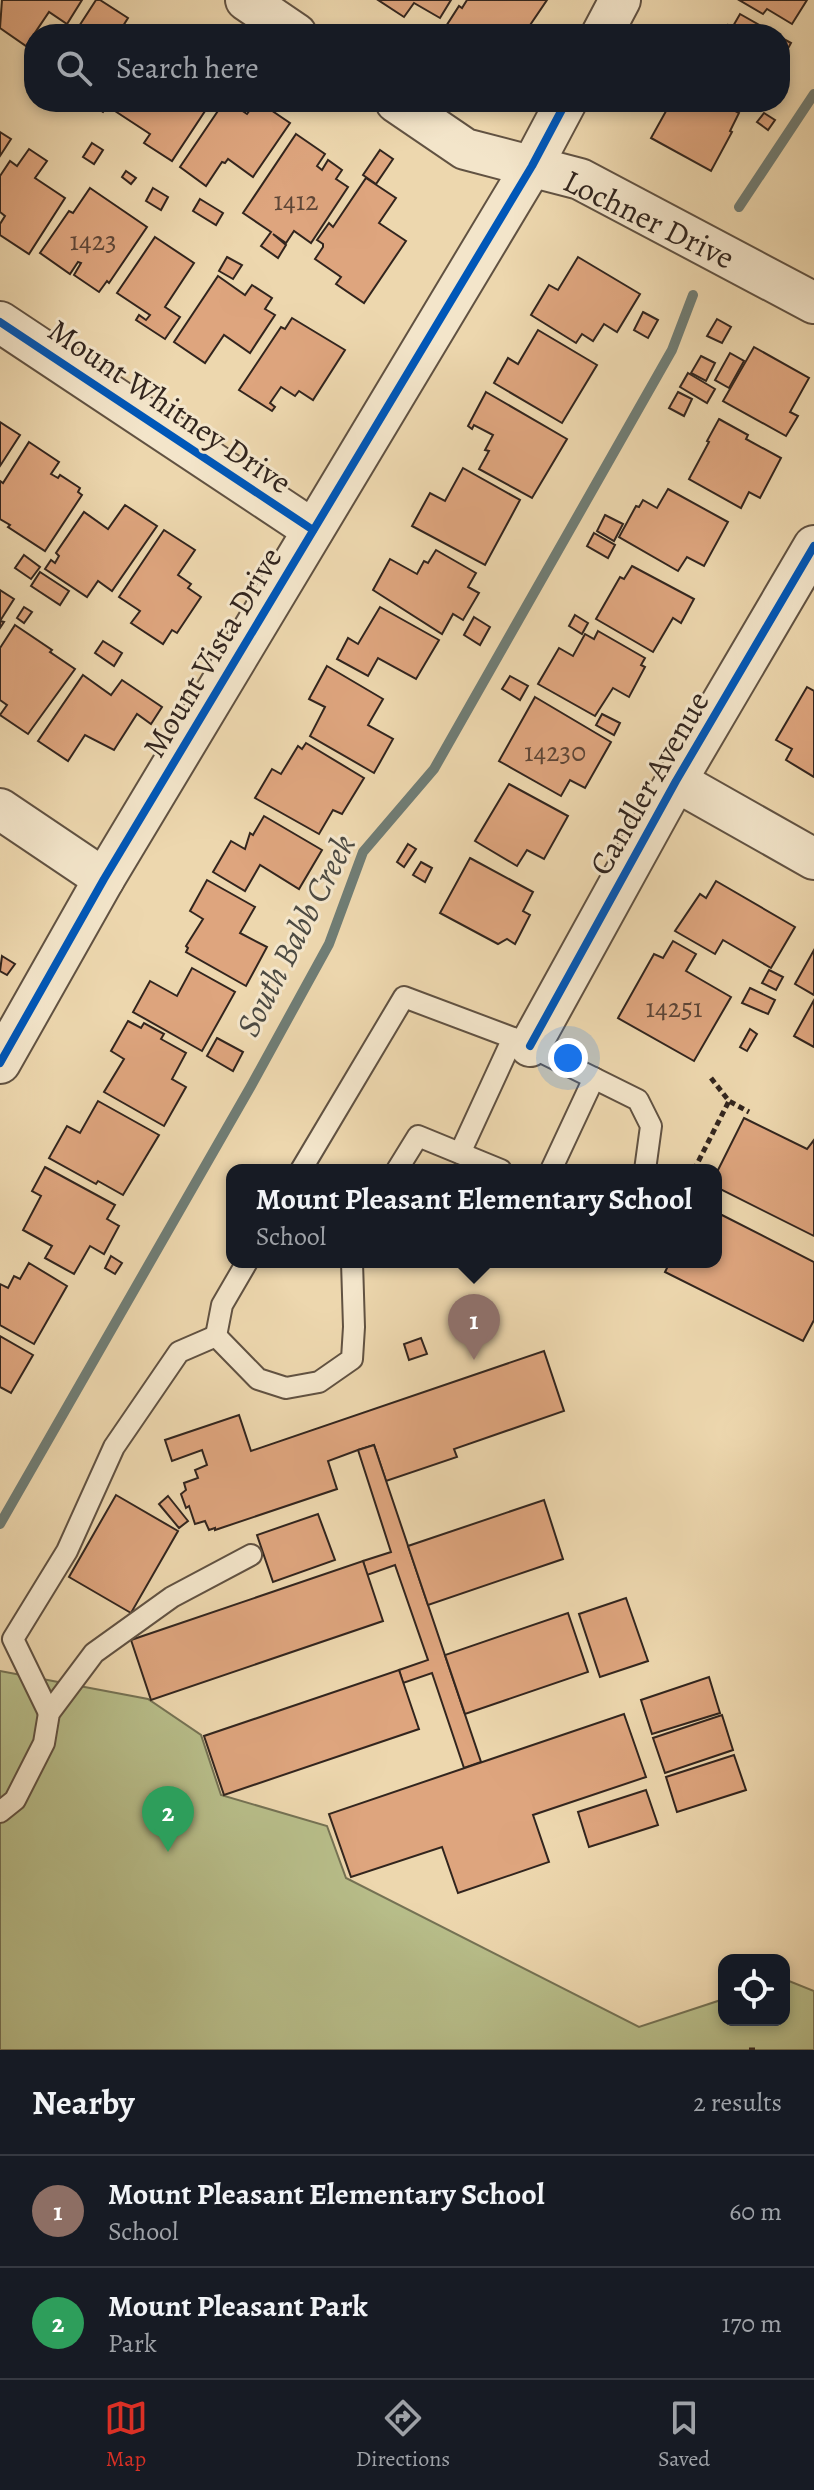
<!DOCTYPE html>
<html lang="en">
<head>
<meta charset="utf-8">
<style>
	:root { --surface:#171b24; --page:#242831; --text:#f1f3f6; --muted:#9ea1a6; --line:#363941; --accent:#d93025 }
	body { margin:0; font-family:Alegreya,serif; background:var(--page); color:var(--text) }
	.controls { position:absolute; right:24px; bottom:24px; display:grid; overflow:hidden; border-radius:16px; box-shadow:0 4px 12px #0003 }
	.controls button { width:72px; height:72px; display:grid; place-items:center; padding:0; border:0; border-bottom:2px solid var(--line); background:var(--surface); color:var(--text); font:40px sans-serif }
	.you { position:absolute; left:568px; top:1058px; width:28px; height:28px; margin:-20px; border:6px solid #fff; border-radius:50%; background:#1a73e8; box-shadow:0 0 0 12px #1a73e833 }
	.badge { display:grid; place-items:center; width:52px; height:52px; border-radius:50%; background:var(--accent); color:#fff; font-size:26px; font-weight:700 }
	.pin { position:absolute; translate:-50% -66px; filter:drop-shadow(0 2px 4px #0008) }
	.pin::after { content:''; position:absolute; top:42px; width:28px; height:24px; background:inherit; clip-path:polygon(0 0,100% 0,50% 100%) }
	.popup { position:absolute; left:226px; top:1164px; width:496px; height:104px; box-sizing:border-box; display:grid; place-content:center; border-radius:16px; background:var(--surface); filter:drop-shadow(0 2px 6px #0005); font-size:26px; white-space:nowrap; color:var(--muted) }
	.popup b { font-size:30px; color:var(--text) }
	.popup::after { content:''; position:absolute; left:50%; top:100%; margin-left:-16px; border:16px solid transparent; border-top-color:var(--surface) }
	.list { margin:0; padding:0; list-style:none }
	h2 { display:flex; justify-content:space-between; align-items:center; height:104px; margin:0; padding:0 32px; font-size:34px }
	h2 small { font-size:26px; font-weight:400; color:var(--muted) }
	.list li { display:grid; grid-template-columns:52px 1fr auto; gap:24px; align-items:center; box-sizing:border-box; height:112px; padding:0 32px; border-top:2px solid var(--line) }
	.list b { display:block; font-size:30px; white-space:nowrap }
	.list p { margin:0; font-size:26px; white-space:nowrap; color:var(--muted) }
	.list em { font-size:26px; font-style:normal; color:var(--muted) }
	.icon { flex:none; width:44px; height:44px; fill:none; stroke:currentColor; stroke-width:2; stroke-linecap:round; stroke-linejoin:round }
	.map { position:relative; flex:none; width:814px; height:2050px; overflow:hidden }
	.search { position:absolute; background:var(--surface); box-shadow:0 4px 12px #0003; left:24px; right:24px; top:24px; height:88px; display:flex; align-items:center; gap:20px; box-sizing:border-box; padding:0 28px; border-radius:32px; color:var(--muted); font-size:30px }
	.sheet { height:328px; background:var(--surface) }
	nav { display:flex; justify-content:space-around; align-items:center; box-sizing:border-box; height:112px; border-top:2px solid var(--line); background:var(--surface); font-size:22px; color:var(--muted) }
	nav a { display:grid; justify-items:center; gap:4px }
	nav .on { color:var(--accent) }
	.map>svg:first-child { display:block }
	.green { fill:#b8be8a; stroke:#757254; stroke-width:2 }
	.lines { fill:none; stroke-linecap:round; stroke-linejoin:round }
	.stream { stroke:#707d75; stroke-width:10 }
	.building { fill:#dea57e; stroke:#32251e; stroke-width:2 }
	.lane-casing { stroke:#615242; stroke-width:24 }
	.street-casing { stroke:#615242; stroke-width:44 }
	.path { stroke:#32251e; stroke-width:5; stroke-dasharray:6 4; stroke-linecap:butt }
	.lane { stroke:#f3e5ca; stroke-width:20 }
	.street { stroke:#f3e5ca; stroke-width:40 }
	.cycleway-casing { stroke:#f3e5ca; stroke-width:13 }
	.cycleway { stroke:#0057b8; stroke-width:8 }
	.labels { text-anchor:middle; stroke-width:6; stroke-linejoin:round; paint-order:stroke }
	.number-label { font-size:28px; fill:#5d4536 }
	.street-label { font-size:32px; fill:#32251e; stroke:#f3e5ca }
	.water-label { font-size:34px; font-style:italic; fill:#4c4a42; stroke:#f3e5ca }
</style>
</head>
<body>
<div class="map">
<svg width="814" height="2050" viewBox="0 0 814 2050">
	<rect width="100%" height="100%" fill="#edd7ae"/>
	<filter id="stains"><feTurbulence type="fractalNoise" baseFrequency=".0025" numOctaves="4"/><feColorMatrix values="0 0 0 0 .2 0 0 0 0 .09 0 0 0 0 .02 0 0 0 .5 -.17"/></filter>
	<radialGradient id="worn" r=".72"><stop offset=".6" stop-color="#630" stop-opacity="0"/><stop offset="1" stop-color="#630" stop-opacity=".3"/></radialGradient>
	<!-- green -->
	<polygon class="green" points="0,1671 148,1699 201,1735 221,1795 327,1826 346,1878 639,2027 724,1999 724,2020 784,2020 784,1979 814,1991 814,2050 0,2050"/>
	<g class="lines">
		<!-- stream -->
		<g class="stream">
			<polyline points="739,207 814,94"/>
			<polyline points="0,1524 251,1086 329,944 363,852 434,769 672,350 693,295"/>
		</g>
	</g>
	<!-- building -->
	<g class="building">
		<polygon points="2,0 82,0 67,24 49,12 26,46 0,28"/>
		<polygon points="96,0 100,0 128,18 118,34 74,34"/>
		<polygon points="378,0 451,0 440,18 414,3 404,17"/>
		<polygon points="467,0 547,0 524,34 441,34 459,6 462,8"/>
		<polygon points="739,0 807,0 792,24 767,9 763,14"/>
		<polygon points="740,14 775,34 723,34 728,25 732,28"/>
		<polygon points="697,26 711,34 692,34"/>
		<polygon points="780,37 791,43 780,63"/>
		<polygon points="87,102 110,102 103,112"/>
		<polygon points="121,102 211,102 172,161 144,143 150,134 115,111"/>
		<polygon points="224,102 229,102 247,114 256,102 259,102 290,123 253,177 228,159 225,163 222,162 206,186 180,167"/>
		<polygon points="666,102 719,102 739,113 730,131 732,132 711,171 651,138 670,104"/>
		<polygon points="764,113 775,120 768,130 757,122"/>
		<polygon points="0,132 11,139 0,156"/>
		<polygon points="296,134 325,154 317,166 322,170 328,160 342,170 336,179 348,187 311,243 294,231 286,243 273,234 286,245 278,258 261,246 271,232 243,213"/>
		<polygon points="92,143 103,150 94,164 83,157"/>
		<polygon points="29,149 47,161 35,178 65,198 29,254 0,235 0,224 5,216 0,212 0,176 10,161 17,166"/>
		<polygon points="380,150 393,159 376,184 363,175"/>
		<polygon points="126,171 136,178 131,184 122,177"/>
		<polygon points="366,178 396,198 379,223 406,241 364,303 336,284 341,277 315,259 323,247 323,244 317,240 329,223 333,227"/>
		<polygon points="90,188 147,227 109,283 107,281 99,292 74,275 81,263 78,262 70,274 40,253 69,211 73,213"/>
		<polygon points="153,188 168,197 161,210 146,201"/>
		<polygon points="200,199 223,213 216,225 193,211"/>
		<polygon points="155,237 194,263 165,307 180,317 165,339 136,320 139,315 146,320 150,315 117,293"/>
		<polygon points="227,257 242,265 233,279 219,271"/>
		<polygon points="578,257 640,294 617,332 604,324 593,341 582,334 576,343 531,315 549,285 558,290"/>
		<polygon points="218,276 245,295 252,285 272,298 265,309 275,315 250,353 224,335 205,363 174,342"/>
		<polygon points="643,312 658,320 648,338 634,330"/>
		<polygon points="292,318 345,350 313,400 299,391 295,396 281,387 270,403 275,407 272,411 239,390 281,327 285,329"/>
		<polygon points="717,319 731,327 722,343 707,336"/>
		<polygon points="538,330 597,365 562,423 494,383 508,358 518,364"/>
		<polygon points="754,347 809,378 790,412 798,416 786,436 723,401"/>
		<polygon points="730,353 744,361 729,388 715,380"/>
		<polygon points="701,356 715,363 706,381 691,373"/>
		<polygon points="688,373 715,389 707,403 680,387"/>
		<polygon points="486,392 567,439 532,498 479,469 489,451 485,450 493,435 474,425 472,429 468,426"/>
		<polygon points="678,392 692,399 684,416 669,408"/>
		<polygon points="719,419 748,435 746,439 781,458 760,498 749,492 741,508 689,479 709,442 707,441"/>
		<polygon points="0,422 20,435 0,466"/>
		<polygon points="29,442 59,462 51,474 58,478 60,475 80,488 78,492 82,495 45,551 8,527 10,525 0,519 0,481 3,483"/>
		<polygon points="463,468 520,500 485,565 412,526 430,493 445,501"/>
		<polygon points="668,489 728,522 704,566 687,557 678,571 619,537 636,506 639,507 643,500 657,508"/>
		<polygon points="125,505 157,526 112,591 98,581 87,597 45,569 51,560 55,563 59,556 56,553 84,512 108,529"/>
		<polygon points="605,515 623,524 614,541 597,531"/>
		<polygon points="164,530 195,550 178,575 191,584 188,588 201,597 177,633 172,630 163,644 131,623 140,611 119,597"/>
		<polygon points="594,533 615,545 608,558 587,546"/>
		<polygon points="436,550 476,573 468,587 479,593 463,620 453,614 442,634 373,590 390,559 417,574 424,561 428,563"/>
		<polygon points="24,555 40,567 31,579 15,568"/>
		<polygon points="632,566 694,599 681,623 673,618 653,652 596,619 620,577 624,579"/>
		<polygon points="40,572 69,591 60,605 31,586"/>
		<polygon points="0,590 14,599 0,621 4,622 0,628"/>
		<polygon points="24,607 32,612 24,623 17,618"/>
		<polygon points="380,607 439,640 416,679 378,658 368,676 337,659 348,638 358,644"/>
		<polygon points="575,615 588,623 582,634 569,626"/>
		<polygon points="474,617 490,627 480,645 464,635"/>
		<polygon points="15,625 52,650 50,652 75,669 28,734 0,715 7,705 0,700 0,648"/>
		<polygon points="598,631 645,658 641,665 645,667 629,697 613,688 595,716 538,684 559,648 573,656 585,634 594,639"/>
		<polygon points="103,641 122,653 114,666 95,653"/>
		<polygon points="327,666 383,699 368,725 393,739 374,773 310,736 325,707 309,699"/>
		<polygon points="83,675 111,695 122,680 162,707 151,724 137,714 114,750 85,735 68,761 38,741"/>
		<polygon points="510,676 528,686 520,700 502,689"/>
		<polygon points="807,687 814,691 814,777 786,760 792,749 776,740"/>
		<polygon points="535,697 611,742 585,788 570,780 561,796 499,761"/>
		<polygon points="602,714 620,723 614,735 596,725"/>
		<polygon points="306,743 364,778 342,814 333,810 319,834 255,798 272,769 281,774 298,746 302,749"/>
		<polygon points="509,784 568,816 544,859 527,850 517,866 475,841"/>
		<polygon points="264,816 322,850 299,889 260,865 245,891 213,872 231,841 245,849 250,833 253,835"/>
		<polygon points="408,844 416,849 404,867 397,862"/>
		<polygon points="470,858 533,892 523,911 530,915 515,944 507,939 498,944 440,913"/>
		<polygon points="421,862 432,868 425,882 413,875"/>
		<polygon points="207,880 255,907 240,933 267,947 246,986 186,952 188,948 186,946 203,919 190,911"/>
		<polygon points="716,881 795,927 771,968 723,940 715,954 675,931 700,894 706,898"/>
		<polygon points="673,941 696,954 686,971 731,997 694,1061 618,1018 654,954 663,958"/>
		<polygon points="814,950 814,995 795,984"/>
		<polygon points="2,956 15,964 7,975 0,971"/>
		<polygon points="192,968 235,992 202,1051 133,1012 150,981 177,996"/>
		<polygon points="769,970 783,977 776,990 762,983"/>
		<polygon points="750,988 775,1000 768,1014 742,1003"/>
		<polygon points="814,1000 814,1047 794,1036"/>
		<polygon points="128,1021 141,1028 144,1023 164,1034 161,1039 186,1053 172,1079 186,1087 164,1126 104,1092 124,1059 111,1051"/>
		<polygon points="750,1029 757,1034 747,1051 740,1047"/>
		<polygon points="217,1038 243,1052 233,1071 207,1056"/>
		<polygon points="98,1101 159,1135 123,1195 98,1181 96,1184 49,1158 67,1126 80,1133"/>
		<polygon points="744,1118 807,1149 814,1140 814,1236 716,1187 716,1174"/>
		<polygon points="45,1167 115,1205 107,1219 119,1226 104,1254 90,1246 74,1274 45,1258 52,1246 23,1230 41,1196 32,1191"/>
		<polygon points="716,1212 814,1262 814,1320 803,1341 665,1272 670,1262 716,1262"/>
		<polygon points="111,1256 122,1263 115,1274 105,1268"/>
		<polygon points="29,1263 67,1286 34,1344 0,1325 0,1284 8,1288 14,1276 20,1279"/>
		<polygon points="0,1336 33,1355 11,1393 0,1387"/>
		<polygon points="421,1338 427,1354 409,1360 404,1344"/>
		<polygon points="544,1351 564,1411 454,1449 457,1457 386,1481 374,1445 358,1450 328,1461 337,1489 215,1530 215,1528 209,1530 205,1521 195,1524 189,1506 186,1508 181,1494 186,1490 184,1483 198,1478 195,1470 207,1465 202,1450 172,1461 165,1440 239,1415 251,1451"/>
		<polygon points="374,1445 481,1762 464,1768 432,1673 403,1683 399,1670 428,1660 395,1565 367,1575 363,1561 391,1552 358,1450"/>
		<polygon points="116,1495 178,1531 131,1613 69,1577"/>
		<polygon points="168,1496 188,1521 179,1528 159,1504"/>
		<polygon points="544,1500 563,1559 428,1605 408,1546"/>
		<polygon points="318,1514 335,1560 273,1582 257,1535"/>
		<polygon points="363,1561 383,1621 151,1700 131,1640"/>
		<polygon points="626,1598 648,1661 600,1677 579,1614"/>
		<polygon points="568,1613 588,1672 465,1714 445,1655"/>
		<polygon points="399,1670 419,1729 224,1795 204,1736"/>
		<polygon points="709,1677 720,1713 652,1734 641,1700"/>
		<polygon points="624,1714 646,1777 533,1815 549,1862 458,1893 442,1847 351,1877 329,1814"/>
		<polygon points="722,1715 733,1750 665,1773 653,1738"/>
		<polygon points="734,1755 746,1790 677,1812 666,1777"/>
		<polygon points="646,1790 658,1825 589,1847 578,1812"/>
	</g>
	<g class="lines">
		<!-- lane casing -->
		<g class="lane-casing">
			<g id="lane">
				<polyline points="460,1153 513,1038"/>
				<polyline points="301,1170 404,997 513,1038 638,1100 651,1126 645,1170"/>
				<polyline points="397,1170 418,1136 501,1170"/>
				<polyline points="551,1170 594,1078"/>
				<polyline points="216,1336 258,1379 286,1388 319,1382 352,1359 354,1327 352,1262"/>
				<polyline points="216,1336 222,1305 247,1262"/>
				<polyline points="49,1713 13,1639 67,1551 114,1447 179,1352 216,1336"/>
				<polyline points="0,1812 15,1800 44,1743 49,1713 94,1653 172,1597 251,1555"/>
			</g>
		</g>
		<!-- street casing -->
		<g class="street-casing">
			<g id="street">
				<polyline points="246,0 296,34"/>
				<polyline points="602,34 620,0"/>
				<polyline points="396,102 465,149 580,179 814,303"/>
				<polyline points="0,322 313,530"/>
				<polyline points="676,781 814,859"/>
				<polyline points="0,809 104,879"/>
				<polyline points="530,1046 676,781 814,546"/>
				<polyline points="0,1063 104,879 532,166 566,102"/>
			</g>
		</g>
		<!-- path -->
		<g class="path">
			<polyline points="711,1078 729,1101 749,1112"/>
			<polyline points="694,1170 729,1101"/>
			<polyline points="749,2050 758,2050"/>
		</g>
		<!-- lane -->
		<use href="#lane" class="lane"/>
		<!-- street -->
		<use href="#street" class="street"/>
		<!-- cycleway casing -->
		<g class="cycleway-casing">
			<g id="cycleway">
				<polyline points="0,322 313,530"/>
				<polyline points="530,1046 676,781 814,546"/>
				<polyline points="0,1063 104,879 532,166 566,102"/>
			</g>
		</g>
		<!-- cycleway -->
		<use href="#cycleway" class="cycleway"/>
	</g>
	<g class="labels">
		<!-- number labels -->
		<g class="number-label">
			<text x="296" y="210">1412</text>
			<text x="93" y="250">1423</text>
			<text x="555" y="761">14230</text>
			<text x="674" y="1017">14251</text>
		</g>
		<!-- street labels -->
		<g class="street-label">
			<text transform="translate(649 219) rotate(26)" y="11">Lochner Drive</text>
			<text transform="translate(170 406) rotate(34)" y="11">Mount Whitney Drive</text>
			<text transform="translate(212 652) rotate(-59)" y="11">Mount Vista Drive</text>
			<text transform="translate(649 783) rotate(-60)" y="11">Candler Avenue</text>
		</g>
		<!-- water labels -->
		<g class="water-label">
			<text transform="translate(295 935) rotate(-63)" y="12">South Babb Creek</text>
		</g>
	</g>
	<rect width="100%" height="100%" filter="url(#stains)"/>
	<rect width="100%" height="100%" fill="url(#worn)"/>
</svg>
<div class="controls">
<button><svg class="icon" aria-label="locate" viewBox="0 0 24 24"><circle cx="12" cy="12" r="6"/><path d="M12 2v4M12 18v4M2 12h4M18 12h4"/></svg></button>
</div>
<div class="you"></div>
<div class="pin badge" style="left:474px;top:1360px;background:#8d6e63">1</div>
<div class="popup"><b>Mount Pleasant Elementary School</b>School</div>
<div class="pin badge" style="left:168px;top:1852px;background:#2e9e5b">2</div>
<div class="search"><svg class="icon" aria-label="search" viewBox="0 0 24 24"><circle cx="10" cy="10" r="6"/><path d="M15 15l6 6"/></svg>Search here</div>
</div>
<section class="sheet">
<h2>Nearby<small>2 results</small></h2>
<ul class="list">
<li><span class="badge" style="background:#8d6e63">1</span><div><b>Mount Pleasant Elementary School</b><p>School</p></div><em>60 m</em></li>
<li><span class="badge" style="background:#2e9e5b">2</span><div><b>Mount Pleasant Park</b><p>Park</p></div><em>170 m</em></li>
</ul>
</section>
<nav>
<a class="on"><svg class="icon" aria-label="map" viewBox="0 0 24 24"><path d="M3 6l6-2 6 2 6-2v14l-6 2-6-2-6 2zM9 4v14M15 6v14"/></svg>Map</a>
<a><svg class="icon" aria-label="directions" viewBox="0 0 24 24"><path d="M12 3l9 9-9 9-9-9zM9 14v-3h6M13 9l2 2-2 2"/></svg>Directions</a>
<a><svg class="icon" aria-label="saved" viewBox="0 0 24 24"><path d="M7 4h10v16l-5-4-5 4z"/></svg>Saved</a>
</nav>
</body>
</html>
